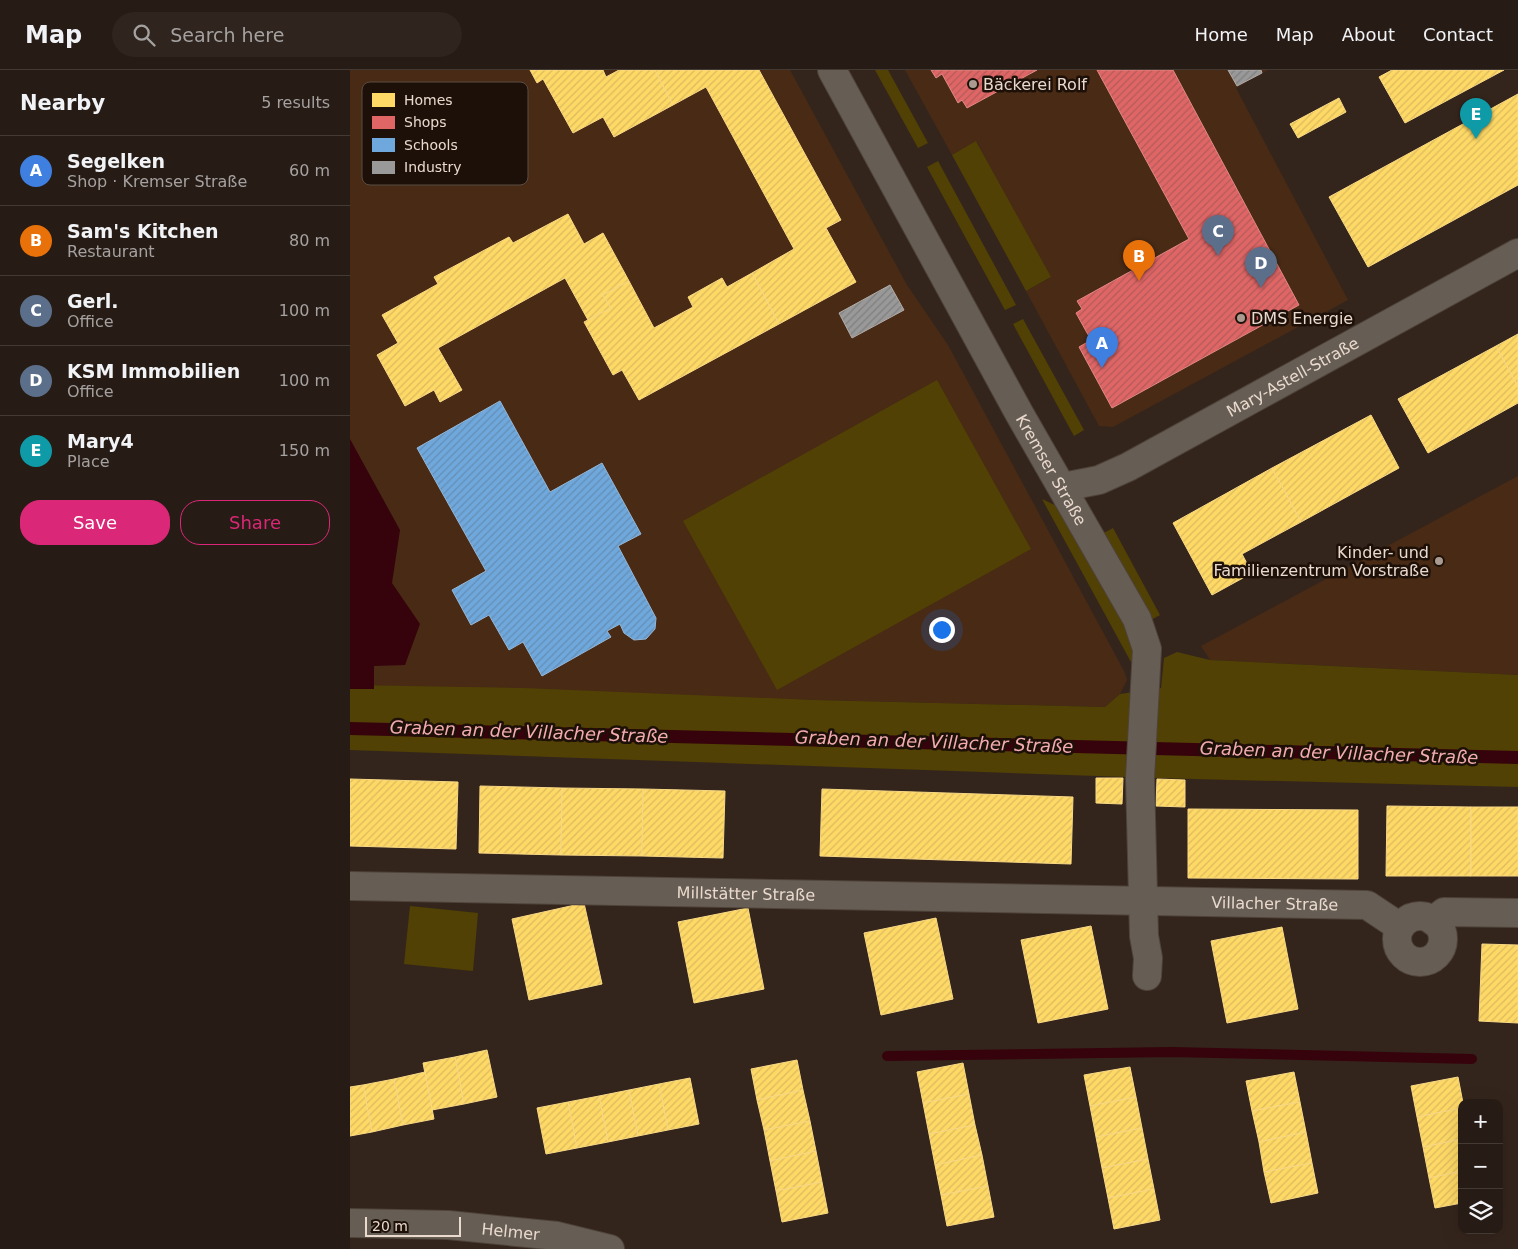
<!DOCTYPE html>
<html lang="en">
<head>
<meta charset="utf-8">
<style>
	:root { --surface:#271c15; --page:#2f251e; --text:#f1f3f6; --muted:#a4a1a0; --line:#433a34; --accent:#db2777 }
	body { margin:0; font-family:"DejaVu Sans",sans-serif; background:var(--page); color:var(--text) }
	.controls { position:absolute; right:15px; bottom:15px; display:grid; overflow:hidden; border-radius:10px; box-shadow:0 5px 20px #0002 }
	.controls button { width:45px; height:45px; display:grid; place-items:center; padding:0; border:0; border-bottom:1px solid var(--line); background:var(--surface); color:var(--text); font:25px sans-serif }
	.scale { position:absolute; left:15px; bottom:12px; width:96px; box-sizing:border-box; padding-left:5px; border:2px solid #ead9cd; border-top:0; font-size:14px; line-height:18px; white-space:nowrap; color:#ead9cd; -webkit-text-stroke:4px #1c1008; paint-order:stroke }
	.you { position:absolute; left:591px; top:559px; width:18px; height:18px; margin:-12px; border:4px solid #fff; border-radius:50%; background:#1a73e8; box-shadow:0 0 0 8px #1a73e833 }
	.badge { display:grid; place-items:center; width:32px; height:32px; border-radius:50%; background:var(--accent); color:#fff; font-size:16px; font-weight:700 }
	.pin { position:absolute; translate:-50% -41px; filter:drop-shadow(0 1px 2px #0008) }
	.pin::after { content:''; position:absolute; top:26px; width:18px; height:15px; background:inherit; clip-path:polygon(0 0,100% 0,50% 100%) }
	.list { margin:0; padding:0; list-style:none }
	h2 { display:flex; justify-content:space-between; align-items:center; height:65px; margin:0; padding:0 20px; font-size:21px }
	h2 small { font-size:16px; font-weight:400; color:var(--muted) }
	.list li { display:grid; grid-template-columns:32px 1fr auto; gap:15px; align-items:center; box-sizing:border-box; height:70px; padding:0 20px; border-top:1px solid var(--line) }
	.list b { display:block; font-size:19px; white-space:nowrap }
	.list p { margin:0; font-size:16px; white-space:nowrap; color:var(--muted) }
	.list em { font-size:16px; font-style:normal; color:var(--muted) }
	.actions { display:flex; gap:10px; padding:15px 20px }
	.actions a { flex:1; padding:11px 0; border:1px solid var(--accent); border-radius:20px; text-align:center; font-size:18px; color:var(--accent) }
	.actions .main { background:var(--accent); color:#fff }
	.icon { flex:none; width:28px; height:28px; fill:none; stroke:currentColor; stroke-width:2; stroke-linecap:round; stroke-linejoin:round }
	.map { position:relative; flex:none; width:1168px; height:1179px; overflow:hidden }
	header { display:flex; align-items:center; gap:30px; box-sizing:border-box; height:70px; padding:0 25px; background:var(--surface); border-bottom:1px solid var(--line) }
	header strong { font-size:24px }
	nav { display:flex; gap:28px; margin-inline-start:auto; font-size:18px }
	.search { width:350px; height:45px; background:var(--page); display:flex; align-items:center; gap:12px; box-sizing:border-box; padding:0 18px; border-radius:28px; color:var(--muted); font-size:19px }
	main { display:flex }
	aside { flex:1; background:var(--surface) }
	.map>svg:first-child { display:block }
	.built { fill:#482a15 }
	.green { fill:#514104 }
	.water { fill:#36030c }
	.homes { fill:url(#homes-hatch); stroke:#f9d985 }
	.shops { fill:url(#shops-hatch); stroke:#e38885 }
	.schools { fill:url(#schools-hatch); stroke:#94b7d8 }
	.industry { fill:url(#industry-hatch); stroke:#b1aca9 }
	.lines { fill:none; stroke-linecap:round; stroke-linejoin:round }
	.stream { stroke:#36030c; stroke-width:10 }
	.minor-casing { stroke:#4f433a; stroke-width:30 }
	.minor { stroke:#665e54; stroke-width:28 }
	.poi-dot { fill:#aa9a8f; stroke:#1c1008; stroke-width:2 }
	.labels { text-anchor:middle; stroke-width:5; stroke-linejoin:round; paint-order:stroke }
	.poi-label { font-size:16px; fill:#ead9cd; stroke:#1c1008; text-anchor:start }
	.street-label { font-size:16px; fill:#ead9cd; stroke:#1c1008 }
	.water-label { font-size:18px; font-style:italic; fill:#f3abaf; stroke:#1c1008 }
	.key { fill:#1c1008; stroke:#5a4c43; stroke-width:1 }
	.key-label { font-size:14px; fill:#ead9cd }
</style>
</head>
<body>
<header>
<strong>Map</strong>
<div class="search"><svg class="icon" aria-label="search" viewBox="0 0 24 24"><circle cx="10" cy="10" r="6"/><path d="M15 15l6 6"/></svg>Search here</div>
<nav><a>Home</a><a>Map</a><a>About</a><a>Contact</a></nav>
</header>
<main>
<aside>
<h2>Nearby<small>5 results</small></h2>
<ul class="list">
<li><span class="badge" style="background:#3f7fe0">A</span><div><b>Segelken</b><p>Shop · Kremser Straße</p></div><em>60 m</em></li>
<li><span class="badge" style="background:#e8710a">B</span><div><b>Sam's Kitchen</b><p>Restaurant</p></div><em>80 m</em></li>
<li><span class="badge" style="background:#5c6f8a">C</span><div><b>Gerl.</b><p>Office</p></div><em>100 m</em></li>
<li><span class="badge" style="background:#5c6f8a">D</span><div><b>KSM Immobilien</b><p>Office</p></div><em>100 m</em></li>
<li><span class="badge" style="background:#0f9aa8">E</span><div><b>Mary4</b><p>Place</p></div><em>150 m</em></li>
</ul>
<div class="actions"><a class="main">Save</a><a>Share</a></div>
</aside>
<div class="map">
<svg width="1168" height="1179" viewBox="0 0 1168 1179">
	<defs>
		<pattern id="homes-hatch" width="6" height="6" patternUnits="userSpaceOnUse" patternTransform="scale(1.25)"><rect width="6" height="6" fill="#ffd966"/><path d="M-1 1l2-2M0 6l6-6M5 7l2-2" fill="none" stroke="#dabb5e"/></pattern>
		<pattern id="shops-hatch" width="6" height="6" patternUnits="userSpaceOnUse" patternTransform="scale(1.25)"><rect width="6" height="6" fill="#e06666"/><path d="M-1 1l2-2M0 6l6-6M5 7l2-2" fill="none" stroke="#b25b5a"/></pattern>
		<pattern id="schools-hatch" width="6" height="6" patternUnits="userSpaceOnUse" patternTransform="scale(1.25)"><rect width="6" height="6" fill="#6fa8dc"/><path d="M-1 1l2-2M0 6l6-6M5 7l2-2" fill="none" stroke="#658eb4"/></pattern>
		<pattern id="industry-hatch" width="6" height="6" patternUnits="userSpaceOnUse" patternTransform="scale(1.25)"><rect width="6" height="6" fill="#999"/><path d="M-1 1l2-2M0 6l6-6M5 7l2-2" fill="none" stroke="#807f7e"/></pattern>
	</defs>
	<rect width="100%" height="100%" fill="#34251c"/>
	<!-- built -->
	<g class="built">
		<polygon points="0,0 440,0 557,215 598,275 774,601 777,610 770,624 755,637 464,630 0,615"/>
		<polygon points="555,0 918,0 886,18 998,230 763,357 749,356 676,221 700,208 627,72 602,85"/>
		<polygon points="1168,406 1168,605 860,590 851,576"/>
	</g>
	<!-- green -->
	<g class="green">
		<polygon points="525,0 538,0 578,73 568,78"/>
		<polygon points="626,71 701,207 676,221 602,85"/>
		<polygon points="588,91 666,235 655,240 577,97"/>
		<polygon points="673,249 734,360 724,366 663,254"/>
		<polygon points="587,310 681,479 427,620 333,451"/>
		<polygon points="692,429 713,439 777,558 787,586 781,592"/>
		<polygon points="763,458 810,545 799,551 752,464"/>
		<polygon points="827,582 860,590 1168,605 1168,717 805,708 0,680 0,615 173,618 464,630 755,637 770,624 811,618 814,588"/>
		<polygon points="60,836 128,843 123,901 54,894"/>
	</g>
	<!-- water -->
	<g class="water">
		<polygon points="0,369 50,460 42,513 70,554 55,595 24,596 24,619 0,619"/>
		<polygon points="0,652 1168,681 1168,694 0,665"/>
	</g>
	<!-- homes -->
	<g class="homes">
		<polygon points="180,0 253,0 256,7 269,0 305,0 323,35 264,67 253,47 223,63 193,9 187,13"/>
		<polygon points="305,0 409,0 491,150 476,158 506,212 429,254 402,203 444,179 356,17 323,35"/>
		<polygon points="1042,0 1154,0 1055,53 1029,7"/>
		<polygon points="1168,24 1168,115 1018,197 979,127"/>
		<polygon points="989,28 996,42 948,68 940,54"/>
		<polygon points="218,144 234,174 253,163 279,211 253,225 261,238 238,250 215,208 88,278 112,320 90,332 84,320 55,336 27,285 48,273 32,245 88,214 84,207 159,167 163,173"/>
		<polygon points="402,203 429,254 289,330 272,300 263,305 234,252 261,238 253,225 279,211 304,258 343,237 338,227 372,208 377,217"/>
		<polygon points="1168,264 1168,317 1146,276"/>
		<polygon points="1146,276 1168,317 1168,333 1078,383 1048,329"/>
		<polygon points="1021,345 1049,398 951,452 922,398"/>
		<polygon points="922,398 951,452 892,484 902,503 862,525 823,453"/>
		<polygon points="746,708 773,708 772,734 746,733"/>
		<polygon points="0,709 108,712 106,779 0,776"/>
		<polygon points="807,709 835,710 835,737 806,736"/>
		<polygon points="130,716 212,718 211,785 129,783"/>
		<polygon points="212,718 293,719 292,786 211,785"/>
		<polygon points="293,719 375,721 373,788 292,786"/>
		<polygon points="472,719 723,727 721,794 470,786"/>
		<polygon points="1037,736 1121,737 1121,806 1036,806"/>
		<rect x="1121" y="737" width="47" height="69"/>
		<polygon points="838,739 1008,740 1008,809 838,808"/>
		<polygon points="234,833 252,914 179,930 162,849"/>
		<polygon points="398,838 414,919 344,933 328,852"/>
		<polygon points="586,848 603,929 531,945 514,863"/>
		<polygon points="741,856 758,939 688,953 671,870"/>
		<polygon points="932,857 948,939 877,953 861,871"/>
		<polygon points="1132,874 1168,875 1168,953 1129,951"/>
		<polygon points="137,980 147,1027 114,1034 105,987"/>
		<polygon points="105,987 114,1034 82,1040 73,993"/>
		<polygon points="447,990 453,1020 407,1030 401,999"/>
		<polygon points="613,993 619,1024 573,1033 567,1002"/>
		<polygon points="780,997 786,1027 740,1036 734,1005"/>
		<polygon points="75,1002 84,1049 53,1055 44,1009"/>
		<polygon points="944,1002 950,1032 902,1041 896,1011"/>
		<polygon points="1108,1007 1113,1033 1112,1038 1067,1047 1061,1016"/>
		<polygon points="340,1008 349,1054 318,1060 309,1014"/>
		<polygon points="44,1009 53,1055 22,1062 13,1015"/>
		<polygon points="309,1014 318,1060 288,1066 279,1020"/>
		<polygon points="13,1015 22,1062 0,1066 0,1017"/>
		<polygon points="279,1020 288,1066 258,1072 249,1026"/>
		<polygon points="453,1020 460,1051 414,1060 407,1030"/>
		<polygon points="619,1024 625,1055 579,1064 573,1033"/>
		<polygon points="249,1026 258,1072 227,1078 218,1032"/>
		<polygon points="786,1027 792,1058 746,1067 740,1036"/>
		<polygon points="218,1032 227,1078 196,1084 187,1038"/>
		<polygon points="950,1032 956,1062 909,1072 902,1041"/>
		<polygon points="1112,1038 1112,1069 1073,1077 1067,1047"/>
		<polygon points="460,1051 466,1081 420,1091 414,1060"/>
		<polygon points="625,1055 632,1085 585,1095 579,1064"/>
		<polygon points="792,1058 798,1089 752,1098 746,1067"/>
		<polygon points="956,1062 962,1093 914,1102 909,1072"/>
		<polygon points="1112,1069 1112,1101 1079,1108 1073,1077"/>
		<polygon points="466,1081 472,1112 426,1121 420,1091"/>
		<polygon points="632,1085 638,1116 591,1125 585,1095"/>
		<polygon points="798,1089 804,1119 758,1128 752,1098"/>
		<polygon points="962,1093 968,1123 921,1133 914,1102"/>
		<polygon points="1112,1101 1112,1133 1085,1138 1079,1108"/>
		<polygon points="472,1112 478,1143 432,1152 426,1121"/>
		<polygon points="638,1116 644,1147 597,1156 591,1125"/>
		<polygon points="804,1119 810,1150 764,1159 758,1128"/>
	</g>
	<!-- shops -->
	<g class="shops">
		<polygon points="581,0 687,0 617,38 612,30 608,33 592,4 586,8"/>
		<polygon points="747,0 823,0 949,235 762,338 729,277 741,270 726,243 732,239 727,231 839,169"/>
	</g>
	<!-- schools -->
	<polygon class="schools" points="150,331 200,422 252,393 291,464 268,476 306,548 305,559 296,569 284,570 274,563 270,554 257,561 261,567 192,606 173,572 159,580 139,545 121,555 102,520 136,501 67,378"/>
	<!-- industry -->
	<g class="industry">
		<polygon points="878,0 911,0 912,3 887,16"/>
		<polygon points="540,215 554,240 502,268 489,243"/>
	</g>
	<g class="lines">
		<!-- stream -->
		<polyline class="stream" points="537,986 822,982 1122,989"/>
		<!-- minor casing -->
		<g class="minor-casing">
			<g id="minor">
				<path id="s1" d="M482 0 669 343 787 549 797 579 790 708 794 866 798 888 797 906"/>
				<path id="s2" d="M713 417 749 410 778 397 1168 183"/>
				<path id="s3" d="M0 816 1017 835 1050 857"/>
				<circle cx="1070" cy="869" r="23"/>
				<polyline points="1083,851 1094,842 1168,843"/>
				<path id="s4" d="M0 1153 98 1155 207 1166 260 1179"/>
			</g>
		</g>
		<!-- minor -->
		<use href="#minor" class="minor"/>
	</g>
	<!-- markers -->
	<g class="poi-dot">
		<circle cx="623" cy="14" r="5"/>
		<circle cx="891" cy="248" r="5"/>
		<circle cx="1089" cy="491" r="5"/>
	</g>
	<g class="labels">
		<!-- poi labels -->
		<g class="poi-label">
			<text x="633" y="20">Bäckerei Rolf</text>
			<text x="901" y="254">DMS Energie</text>
			<text x="1079" y="488" text-anchor="end">Kinder- und<tspan x="1079" dy="18">Familienzentrum Vorstraße</tspan></text>
		</g>
		<!-- street labels -->
		<g class="street-label">
			<text dy="6" stroke="none"><textPath href="#s2" startOffset="256">Mary-Astell-Straße</textPath></text>
			<text dy="6" stroke="none"><textPath href="#s1" startOffset="456">Kremser Straße</textPath></text>
			<text dy="6" stroke="none"><textPath href="#s3" startOffset="396">Millstätter Straße</textPath></text>
			<text dy="6" stroke="none"><textPath href="#s3" startOffset="925">Villacher Straße</textPath></text>
			<text dy="6" stroke="none"><textPath href="#s4" startOffset="161">Helmer</textPath></text>
		</g>
		<!-- water labels -->
		<g class="water-label">
			<text transform="translate(179 662) rotate(2)" y="6">Graben an der Villacher Straße</text>
			<text transform="translate(584 672) rotate(2)" y="6">Graben an der Villacher Straße</text>
			<text transform="translate(989 683) rotate(2)" y="6">Graben an der Villacher Straße</text>
		</g>
	</g>
	<!-- legend -->
	<rect x="12" y="12" width="166" height="103" rx="8" class="key"/>
	<rect x="22" y="23" width="23" height="14" fill="#ffd966"/>
	<rect x="22" y="46" width="23" height="13" fill="#e06666"/>
	<rect x="22" y="68" width="23" height="14" fill="#6fa8dc"/>
	<rect x="22" y="91" width="23" height="13" fill="#999"/>
	<g class="key-label">
		<text x="54" y="35">Homes</text>
		<text x="54" y="57">Shops</text>
		<text x="54" y="80">Schools</text>
		<text x="54" y="102">Industry</text>
	</g>
</svg>
<div class="controls">
<button>+</button>
<button>−</button>
<button><svg class="icon" aria-label="layers" viewBox="0 0 24 24"><path d="M12 4l9 5-9 5-9-5zM3 14l9 5 9-5"/></svg></button>
</div>
<div class="scale">20 m</div>
<div class="you"></div>
<div class="pin badge" style="left:752px;top:298px;background:#3f7fe0">A</div>
<div class="pin badge" style="left:789px;top:211px;background:#e8710a">B</div>
<div class="pin badge" style="left:868px;top:186px;background:#5c6f8a">C</div>
<div class="pin badge" style="left:911px;top:218px;background:#5c6f8a">D</div>
<div class="pin badge" style="left:1126px;top:69px;background:#0f9aa8">E</div>
</div>
</main>
</body>
</html>
